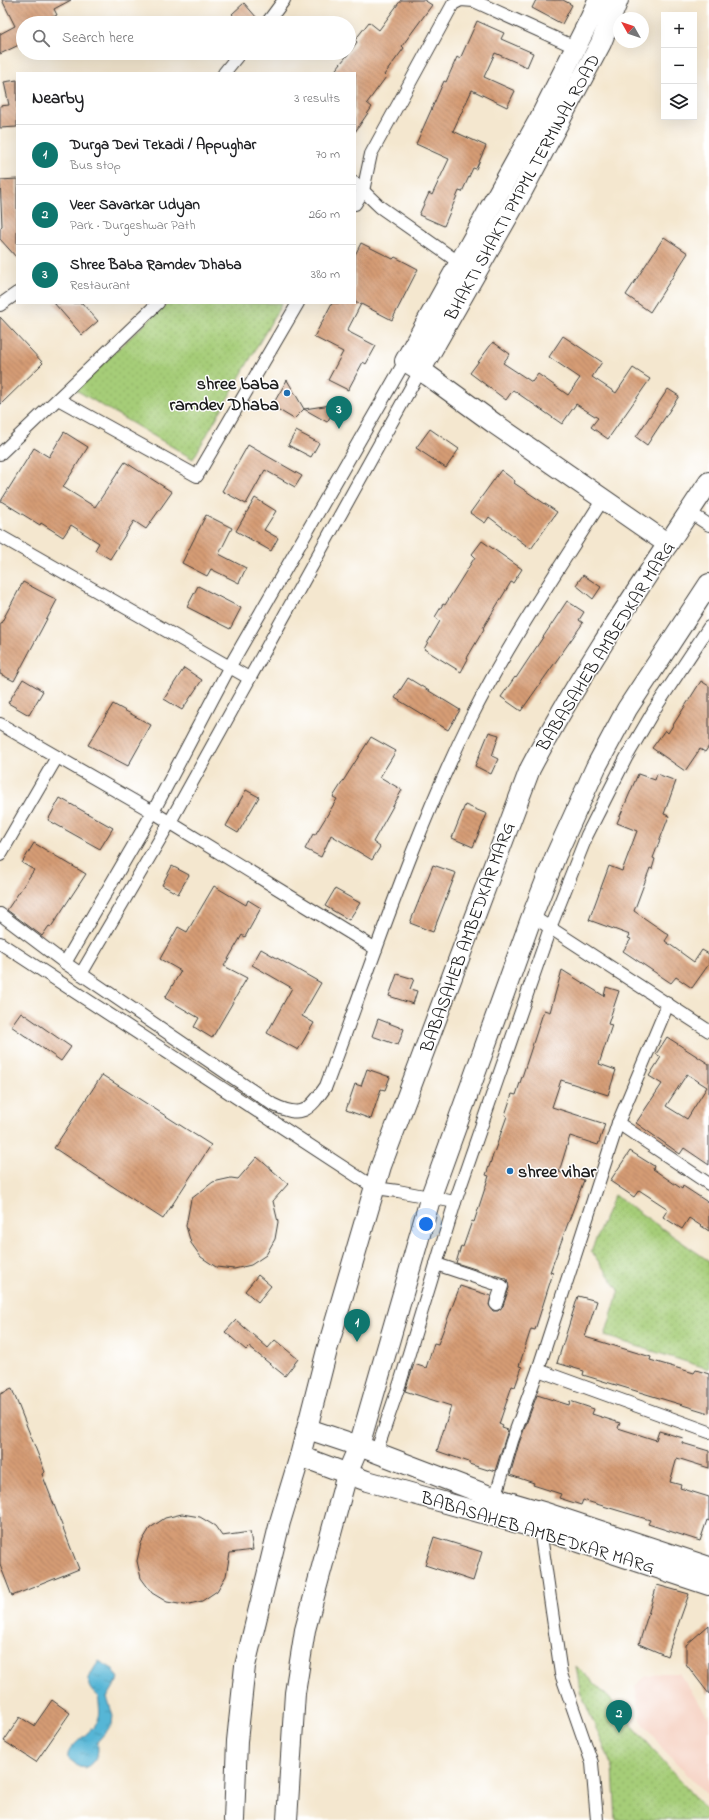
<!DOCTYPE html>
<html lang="en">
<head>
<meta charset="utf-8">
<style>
	:root { --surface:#fff; --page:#f6f6f6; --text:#202124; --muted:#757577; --line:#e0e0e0; --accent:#0f766e }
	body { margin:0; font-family:"Indie Flower",sans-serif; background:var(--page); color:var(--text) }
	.controls { position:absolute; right:12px; top:12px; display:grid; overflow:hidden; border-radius:0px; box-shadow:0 4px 16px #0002 }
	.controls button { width:36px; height:36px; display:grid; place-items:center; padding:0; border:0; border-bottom:1px solid var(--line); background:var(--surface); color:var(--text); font:20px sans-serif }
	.compass { position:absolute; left:613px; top:12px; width:36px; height:36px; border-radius:50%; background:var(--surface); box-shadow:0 4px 16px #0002; rotate:310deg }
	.you { position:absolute; left:426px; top:1224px; width:14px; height:14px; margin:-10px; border:3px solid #fff; border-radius:50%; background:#1a73e8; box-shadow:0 0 0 6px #1a73e833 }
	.badge { display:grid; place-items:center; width:26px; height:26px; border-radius:50%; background:var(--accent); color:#fff; font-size:13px; font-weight:700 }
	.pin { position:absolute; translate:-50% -33px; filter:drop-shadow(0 1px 2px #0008) }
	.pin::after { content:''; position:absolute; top:21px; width:14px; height:12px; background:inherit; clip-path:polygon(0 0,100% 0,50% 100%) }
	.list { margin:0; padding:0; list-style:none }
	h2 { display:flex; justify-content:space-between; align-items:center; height:52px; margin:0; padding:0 16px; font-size:17px }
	h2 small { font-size:13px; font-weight:400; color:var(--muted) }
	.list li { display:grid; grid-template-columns:26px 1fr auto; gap:12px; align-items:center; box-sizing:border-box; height:60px; padding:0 16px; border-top:1px solid var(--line) }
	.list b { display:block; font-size:15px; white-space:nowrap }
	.list p { margin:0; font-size:13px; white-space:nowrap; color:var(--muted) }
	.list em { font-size:13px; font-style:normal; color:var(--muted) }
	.icon { flex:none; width:22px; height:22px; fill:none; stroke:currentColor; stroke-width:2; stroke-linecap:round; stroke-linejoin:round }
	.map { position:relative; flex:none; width:709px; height:1820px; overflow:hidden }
	.search { position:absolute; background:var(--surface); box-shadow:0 4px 16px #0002; left:16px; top:16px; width:340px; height:44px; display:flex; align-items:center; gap:10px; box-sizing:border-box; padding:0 14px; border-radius:22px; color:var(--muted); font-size:15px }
	.panel { position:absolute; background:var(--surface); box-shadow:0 4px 16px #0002; left:16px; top:72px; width:340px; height:232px; border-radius:0px }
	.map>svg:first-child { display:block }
	.built { fill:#f6d2c3 }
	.grass { fill:url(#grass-dots); stroke:#61744a }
	.water { fill:url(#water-ripples); stroke:#3a6979 }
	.building { fill:url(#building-back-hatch); fill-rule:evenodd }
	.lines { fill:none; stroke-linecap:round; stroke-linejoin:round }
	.street-casing { stroke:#3c3a37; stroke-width:14 }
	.primary-casing { stroke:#3c3a37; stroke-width:22 }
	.street { stroke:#fff; stroke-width:12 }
	.primary { stroke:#fff; stroke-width:20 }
	.poi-dot { fill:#1f6fb2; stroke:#fff; stroke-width:1.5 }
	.labels { text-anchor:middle; stroke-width:3; stroke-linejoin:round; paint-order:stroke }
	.street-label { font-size:18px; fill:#1c1c1c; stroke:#fff }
	.poi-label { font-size:18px; font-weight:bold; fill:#1c1c1c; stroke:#fff; text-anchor:end }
</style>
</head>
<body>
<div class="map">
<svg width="709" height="1820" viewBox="0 0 709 1820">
	<defs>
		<pattern id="grass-dots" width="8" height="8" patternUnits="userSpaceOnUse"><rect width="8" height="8" fill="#a6cd78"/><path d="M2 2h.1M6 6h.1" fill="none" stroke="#8eaf67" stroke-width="1.8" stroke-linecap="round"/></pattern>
		<pattern id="water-ripples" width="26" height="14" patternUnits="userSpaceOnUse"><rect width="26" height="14" fill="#57b6d6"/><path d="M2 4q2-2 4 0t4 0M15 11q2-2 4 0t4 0" fill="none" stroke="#4793ad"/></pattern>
		<pattern id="building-back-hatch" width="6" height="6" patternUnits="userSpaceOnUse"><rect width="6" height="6" fill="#d59c74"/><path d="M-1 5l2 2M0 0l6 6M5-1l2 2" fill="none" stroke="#ac7e5e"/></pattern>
	</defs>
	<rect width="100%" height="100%" fill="#fff"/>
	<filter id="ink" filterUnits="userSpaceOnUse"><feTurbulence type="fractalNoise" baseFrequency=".025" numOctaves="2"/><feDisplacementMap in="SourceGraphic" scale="8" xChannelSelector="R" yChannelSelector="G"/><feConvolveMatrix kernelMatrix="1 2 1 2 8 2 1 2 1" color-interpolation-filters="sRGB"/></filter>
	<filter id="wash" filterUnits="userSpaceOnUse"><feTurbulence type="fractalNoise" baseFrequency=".012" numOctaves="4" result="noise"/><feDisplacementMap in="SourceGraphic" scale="16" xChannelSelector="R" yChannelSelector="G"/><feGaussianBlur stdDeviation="0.9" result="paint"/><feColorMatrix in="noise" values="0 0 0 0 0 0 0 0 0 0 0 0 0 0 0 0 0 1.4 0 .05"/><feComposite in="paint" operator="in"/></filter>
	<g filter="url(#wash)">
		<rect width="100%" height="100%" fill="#f4e7cf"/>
		<!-- built -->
		<polygon class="built" points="661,1673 679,1673 709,1718 709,1797 662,1748 641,1720 635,1686 645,1677"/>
		<!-- grass -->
		<g class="grass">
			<polygon points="168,303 282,303 193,459 74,389"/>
			<polygon points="614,1195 709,1261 709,1369 605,1336 619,1290 591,1251"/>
			<polygon points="576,1666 609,1698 709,1814 709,1820 616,1820 613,1768 580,1691"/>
		</g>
		<!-- water -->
		<path class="water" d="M99 1661 113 1669 119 1678 107 1698 113 1715 112 1725 97 1742C100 1755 96 1760 86 1768L79 1767 68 1758C65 1746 93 1733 98 1720 101 1714 99 1704 98 1697 96 1695 91 1691 90 1688 85 1680 95 1667 99 1661Z"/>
		<g id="blocks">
			<!-- building -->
			<g class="building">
				<polygon points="2,0 71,0 54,9 57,15 42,23 23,23 23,43 0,54 0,34 15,26"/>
				<polygon points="401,0 424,0 432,5 402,46 404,48 384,75 386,77 367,103 372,107 355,132 355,73 333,73 349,53 357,42 355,40 369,22 379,30"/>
				<polygon points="536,0 563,0 572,5 562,24 532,8"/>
				<polygon points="244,3 257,18 251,23 240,23 232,14"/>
				<polygon points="477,21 504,33 501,39 533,53 527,67 495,53 484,77 515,91 507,107 472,90 453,131 486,146 476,169 473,168 462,192 459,191 444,226 419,215 429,193 432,195 449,159 416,144 444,81 446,82 457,57 460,59"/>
				<polygon points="17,80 17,127 0,128 0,106 9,105 4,82"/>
				<polygon points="17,179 17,258 0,239 0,228 2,226 0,180"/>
				<polygon points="664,237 688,253 650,312 626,295"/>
				<polygon points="361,243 393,259 395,257 418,269 392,320 361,304 347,331 376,346 366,364 363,362 348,390 328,380 343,352 314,337 332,303 359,303 355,301 355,255"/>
				<polygon points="54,303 82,303 98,321 82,335"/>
				<polygon points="0,317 43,363 0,405"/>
				<polygon points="563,336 602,362 592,377 616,393 633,368 650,379 608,439 591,427 598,418 576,404 562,424 513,390 506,400 470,373 493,342 510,354 503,363 532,382 538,374 568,395 580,378 549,357"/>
				<polygon points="287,380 304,409 294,419 272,406"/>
				<polygon points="668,389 679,396 647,445 636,437"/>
				<polygon points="338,404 327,422 304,409"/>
				<polygon points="430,429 459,449 446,468 416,448"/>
				<polygon points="296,431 319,443 311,457 288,445"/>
				<polygon points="64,432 88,447 63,487 95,507 125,462 172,492 146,529 134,521 110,559 95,550 99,543 71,525 63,537 41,523 40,525 1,501 34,448 49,457"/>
				<polygon points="248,445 302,476 295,487 265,470 246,504 222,491"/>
				<polygon points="501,470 515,481 514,483 557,512 531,549 489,517 485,523 470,513"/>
				<polygon points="255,498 276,511 264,530 278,538 271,551 236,531"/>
				<polygon points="206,515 232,528 219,554 246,568 239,583 211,569 207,576 182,563"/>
				<polygon points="482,541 522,569 513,583 511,582 483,628 484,629 467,658 468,659 461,672 424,649 440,621 435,617 443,604 445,605 475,557 472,554"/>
				<polygon points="583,575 601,587 593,599 576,585"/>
				<polygon points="23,582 57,600 14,681 0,674 0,625"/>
				<polygon points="198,586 241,608 230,629 187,607"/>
				<polygon points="567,601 584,612 579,620 583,623 521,711 501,697 515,677 516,678"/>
				<polygon points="184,668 202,680 182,710 164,699"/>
				<polygon points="408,678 460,710 448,730 395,698"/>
				<polygon points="23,679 43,691 29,715 8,703"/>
				<polygon points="701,681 709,686 709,746 705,752 700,749 685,771 652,748 665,730 668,733"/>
				<polygon points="113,704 151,725 128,766 88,745"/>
				<polygon points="489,732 499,735 492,756 498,759 491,774 475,766"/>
				<polygon points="371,737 396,751 380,777 402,790 373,842 380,847 372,860 331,835 321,857 305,849 313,834 315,835 337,799 333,797"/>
				<polygon points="638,774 655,780 657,774 676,781 664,814 669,816 653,858 655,859 652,869 650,868 634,911 669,935 665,941 694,962 702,950 709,954 709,964 692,988 676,977 671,983 623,951 631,939 628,938 630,935 589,920 609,866 622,871 637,831 617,823"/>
				<polygon points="246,790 259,797 238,833 226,826"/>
				<polygon points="60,798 113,828 100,849 48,820"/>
				<polygon points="465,805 487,814 473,847 452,838"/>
				<polygon points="34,843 86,874 51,927 49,926 42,936 7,910 34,870 22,863"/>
				<polygon points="433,865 456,873 433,932 410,923"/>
				<polygon points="172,866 189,875 178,894 162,885"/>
				<polygon points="214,886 246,905 248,900 261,908 245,937 242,935 224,966 247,978 212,1038 194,1027 199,1018 165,998 181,971 160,959 178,927 187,932"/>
				<polygon points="335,889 360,903 349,920 325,906"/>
				<polygon points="261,949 321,983 302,1016 314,1023 298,1050 267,1033 292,988 252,965"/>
				<polygon points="562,970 604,996 606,987 619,991 608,1024 612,1025 599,1064 616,1070 608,1095 561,1080 552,1107 605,1124 598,1145 570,1136 559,1172 584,1180 550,1272 553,1273 535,1330 531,1329 519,1366 522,1367 515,1387 512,1386 499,1424 503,1426 502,1428 508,1430 495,1471 489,1469 488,1470 469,1464 469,1462 437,1451 451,1406 405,1391 414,1364 426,1368 434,1343 438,1344 460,1286 491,1296 489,1305 493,1311 498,1311 503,1306 509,1288 507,1279 456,1263 461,1246 463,1247 472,1221 474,1222 489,1176 486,1175 507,1116 505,1115 512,1094 516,1095 544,1010 550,1012"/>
				<polygon points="397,974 414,979 410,989 417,991 413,1004 389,996"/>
				<polygon points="21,1012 71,1047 61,1061 11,1026"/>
				<polygon points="378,1019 404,1029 398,1045 372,1036"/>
				<path d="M667 1037 709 1064V1165L684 1148 680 1154 636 1123 662 1084 649 1076 661 1057 656 1054ZM687 1074 707 1087 687 1119 666 1106Z"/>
				<polygon points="367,1069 390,1077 385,1090 381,1089 371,1119 346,1110 355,1084 361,1086"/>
				<polygon points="102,1075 211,1145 163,1219 54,1148"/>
				<polygon points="630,1151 654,1166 653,1169 682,1189 683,1186 709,1203 709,1231 689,1218 682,1229 663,1217 668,1209 639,1190 634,1197 610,1181"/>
				<polygon points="257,1157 288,1184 273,1201 278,1222 275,1239 266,1255 251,1265 234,1269 216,1267 201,1257 191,1243 186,1226 191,1199 213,1182 231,1178 238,1179"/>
				<polygon points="258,1275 271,1286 258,1302 245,1291"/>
				<polygon points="578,1296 597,1301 585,1337 651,1357 650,1360 694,1373 696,1370 709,1374 709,1413 583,1375 584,1371 557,1363"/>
				<polygon points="236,1320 268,1348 275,1340 298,1359 285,1376 249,1347 246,1350 225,1332"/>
				<polygon points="12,1389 45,1472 42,1474 79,1569 12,1596 0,1565 0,1394"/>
				<polygon points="537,1395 569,1405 570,1401 594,1409 592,1414 620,1423 618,1428 656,1440 659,1431 683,1438 682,1443 709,1451 709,1468 677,1458 670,1482 681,1485 680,1488 709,1497 709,1521 707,1520 700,1541 648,1524 650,1520 583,1500 581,1505 559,1498 561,1494 533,1485 534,1483 510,1475 519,1443"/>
				<polygon points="182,1514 200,1517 215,1526 222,1536 250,1532 253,1550 230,1553 226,1576 217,1591 202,1601 185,1605 167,1602 152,1593 141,1578 137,1561 141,1543 150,1528 165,1518"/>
				<polygon points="434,1537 482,1552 473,1581 425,1565"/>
				<polygon points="657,1585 689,1594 667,1656 639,1644"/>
				<polygon points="709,1625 709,1694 686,1664 686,1645"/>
				<polygon points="52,1700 70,1713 36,1762 4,1741 20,1717 34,1726"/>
			</g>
		</g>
	</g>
	<g filter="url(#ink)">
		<use href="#blocks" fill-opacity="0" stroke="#3c3a37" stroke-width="1"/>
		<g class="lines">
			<!-- street casing -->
			<g class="street-casing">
				<g id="street">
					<polyline points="267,23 284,0"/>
					<polyline points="224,73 240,53"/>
					<polyline points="355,183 380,207 464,266"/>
					<polyline points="355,204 363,191 371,154 453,4 461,0 474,1 577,48"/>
					<polyline points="0,305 17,293"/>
					<polyline points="58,399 197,476 298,303"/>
					<polyline points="0,454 158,303"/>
					<polyline points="689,512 709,525"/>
					<polyline points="0,536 249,678"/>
					<polyline points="0,724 153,812 376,949"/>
					<polyline points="0,855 57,757"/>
					<path d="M0 914 65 963 272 1104C302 1119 309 1111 326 1086 372 964 412 838 470 720 508 643 557 572 603 499"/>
					<polyline points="532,916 709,1031"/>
					<polyline points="0,943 375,1188 398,1191 455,1202"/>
					<polyline points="65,963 153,812 230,666 405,361"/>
					<polyline points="81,974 170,822 420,371"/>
					<polyline points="618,1123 709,1184"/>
					<polyline points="436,1264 502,1286 496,1304"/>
					<polyline points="538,1370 709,1432"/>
					<polyline points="376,1453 400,1383 455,1202 550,928 587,835 626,758 654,710 709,627"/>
					<polyline points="495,1498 512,1441 538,1370 618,1123 668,1004"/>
					<polyline points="541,1524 540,1529 561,1674 592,1763 597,1820"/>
				</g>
			</g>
			<!-- primary casing -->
			<g class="primary-casing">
				<g id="primary">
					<polyline points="598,0 591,17 540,118 405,361 429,376 495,424 668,544"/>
					<polyline points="420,371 520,195 601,43 618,0"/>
					<polyline points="308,1429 359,1446 495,1498 543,1512 709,1567"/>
					<polyline points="300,1456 367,1481 540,1529 709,1585"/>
					<path d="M234 1820 237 1741 245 1666 280 1522 300 1456 327 1350 381 1166 530 769C582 669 647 576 709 482"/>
					<polyline points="287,1820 295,1693 305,1630 347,1474 359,1446 431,1196 532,916 556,855 596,767 627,709 709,584"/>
				</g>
			</g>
			<!-- street -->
			<use href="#street" class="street"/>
			<!-- primary -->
			<use href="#primary" class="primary"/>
		</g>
	</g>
	<!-- markers -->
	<g class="poi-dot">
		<circle cx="287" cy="393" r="4"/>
		<circle cx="510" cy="1171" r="4"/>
	</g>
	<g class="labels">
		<!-- street labels -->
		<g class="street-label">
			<text transform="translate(522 187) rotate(-61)" y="6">BHAKTI SHAKTI PMPML TERMINAL ROAD</text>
			<text transform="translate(605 646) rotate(-58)" y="6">BABASAHEB AMBEDKAR MARG</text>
			<text transform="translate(467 937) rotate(-70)" y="6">BABASAHEB AMBEDKAR MARG</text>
			<text transform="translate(538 1532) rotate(17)" y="6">BABASAHEB AMBEDKAR MARG</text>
		</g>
		<!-- poi labels -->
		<g class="poi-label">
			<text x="279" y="389">shree baba<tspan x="279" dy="21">ramdev Dhaba</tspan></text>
			<text x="518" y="1177" text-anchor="start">shree vihar</text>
		</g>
	</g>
</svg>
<div class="controls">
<button>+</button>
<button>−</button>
<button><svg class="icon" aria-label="layers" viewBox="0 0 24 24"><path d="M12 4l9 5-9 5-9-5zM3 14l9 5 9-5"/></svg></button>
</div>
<svg class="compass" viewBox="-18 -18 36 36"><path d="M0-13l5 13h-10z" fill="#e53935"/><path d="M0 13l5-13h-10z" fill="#757577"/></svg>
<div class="you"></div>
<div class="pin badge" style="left:357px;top:1342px">1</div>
<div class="pin badge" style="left:619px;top:1733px">2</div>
<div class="pin badge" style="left:339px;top:429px">3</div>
<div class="search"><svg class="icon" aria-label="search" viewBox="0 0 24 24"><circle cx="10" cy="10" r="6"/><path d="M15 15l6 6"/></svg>Search here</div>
<section class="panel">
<h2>Nearby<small>3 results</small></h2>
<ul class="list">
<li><span class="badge">1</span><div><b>Durga Devi Tekadi / Appughar</b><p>Bus stop</p></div><em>70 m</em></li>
<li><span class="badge">2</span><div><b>Veer Savarkar Udyan</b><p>Park · Durgeshwar Path</p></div><em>260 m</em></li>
<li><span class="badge">3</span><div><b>Shree Baba Ramdev Dhaba</b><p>Restaurant</p></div><em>380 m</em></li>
</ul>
</section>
</div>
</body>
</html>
